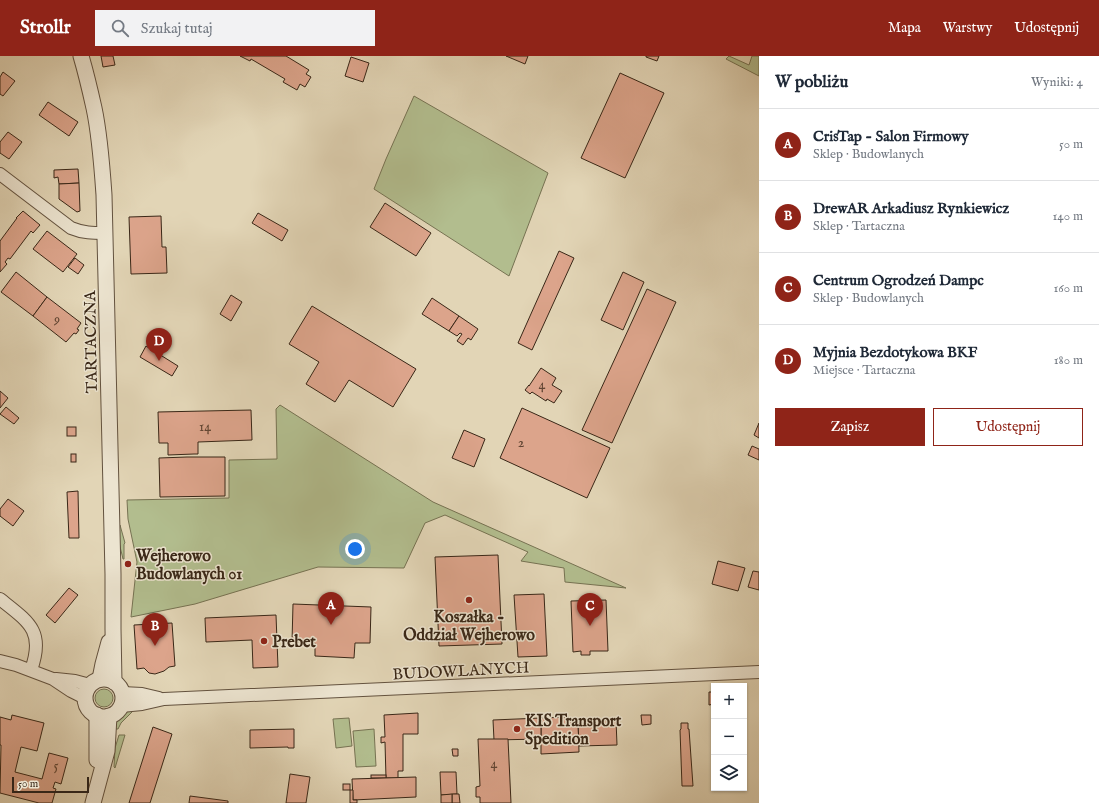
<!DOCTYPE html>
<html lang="pl">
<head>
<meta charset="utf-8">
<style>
	:root { --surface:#fff; --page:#f2f2f3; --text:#1f2937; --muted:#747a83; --line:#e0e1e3; --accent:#8f2418 }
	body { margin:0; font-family:"IM FELL English",serif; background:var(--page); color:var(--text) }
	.controls { position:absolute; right:12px; bottom:12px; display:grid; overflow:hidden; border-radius:0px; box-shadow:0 1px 3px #0004 }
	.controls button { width:36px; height:36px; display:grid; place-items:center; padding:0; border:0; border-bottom:1px solid var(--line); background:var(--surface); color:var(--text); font:20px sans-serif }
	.scale { position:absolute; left:12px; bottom:10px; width:77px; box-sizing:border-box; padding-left:4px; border:2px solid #392717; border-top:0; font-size:11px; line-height:14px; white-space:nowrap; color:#392717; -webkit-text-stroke:3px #ece4d0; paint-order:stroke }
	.you { position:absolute; left:355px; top:493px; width:14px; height:14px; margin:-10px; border:3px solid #fff; border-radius:50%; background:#1a73e8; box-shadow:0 0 0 6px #1a73e833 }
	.badge { display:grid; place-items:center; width:26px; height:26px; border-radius:50%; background:var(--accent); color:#fff; font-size:13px; font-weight:700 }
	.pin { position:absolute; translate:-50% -33px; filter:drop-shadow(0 1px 2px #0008) }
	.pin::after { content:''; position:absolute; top:21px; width:14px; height:12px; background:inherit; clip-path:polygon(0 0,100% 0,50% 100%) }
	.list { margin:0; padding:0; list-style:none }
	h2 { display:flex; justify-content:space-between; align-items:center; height:52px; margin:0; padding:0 16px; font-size:17px }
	h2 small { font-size:13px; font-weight:400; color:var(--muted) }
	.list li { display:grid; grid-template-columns:26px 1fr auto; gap:12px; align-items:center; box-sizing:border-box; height:72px; padding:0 16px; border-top:1px solid var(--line) }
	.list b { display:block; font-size:15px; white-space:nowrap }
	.list p { margin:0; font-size:13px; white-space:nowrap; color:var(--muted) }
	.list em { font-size:13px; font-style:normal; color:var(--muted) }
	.actions { display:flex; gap:8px; padding:12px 16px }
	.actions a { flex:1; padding:9px 0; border:1px solid var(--accent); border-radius:0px; text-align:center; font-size:14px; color:var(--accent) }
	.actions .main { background:var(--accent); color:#fff }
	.icon { flex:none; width:22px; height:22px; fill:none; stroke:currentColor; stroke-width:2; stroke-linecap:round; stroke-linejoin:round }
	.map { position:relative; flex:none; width:759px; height:747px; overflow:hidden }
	header { display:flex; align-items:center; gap:24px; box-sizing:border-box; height:56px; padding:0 20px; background:var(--accent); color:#fff }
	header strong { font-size:19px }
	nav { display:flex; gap:22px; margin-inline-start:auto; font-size:14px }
	.search { width:280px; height:36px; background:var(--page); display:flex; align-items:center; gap:10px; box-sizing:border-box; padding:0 14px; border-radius:0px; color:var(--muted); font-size:15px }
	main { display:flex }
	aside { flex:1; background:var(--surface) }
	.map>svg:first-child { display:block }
	.green { fill:#b2bd8e; stroke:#767252 }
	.building { fill:#dca48b; stroke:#392717 }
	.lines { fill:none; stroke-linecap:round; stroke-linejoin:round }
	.minor-casing { stroke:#63523f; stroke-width:14 }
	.tertiary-casing { stroke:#63523f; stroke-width:17 }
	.minor { stroke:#ece4d0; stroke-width:12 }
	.tertiary { stroke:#ece4d0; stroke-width:15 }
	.poi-dot { fill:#8f2418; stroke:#ece4d0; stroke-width:1.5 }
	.labels { text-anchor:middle; stroke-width:3; stroke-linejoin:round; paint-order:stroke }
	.number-label { font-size:14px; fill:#624634 }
	.street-label { font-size:16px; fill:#392717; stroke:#ece4d0 }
	.poi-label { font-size:16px; font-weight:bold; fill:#392717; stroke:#ece4d0; text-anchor:start }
</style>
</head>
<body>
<header>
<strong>Strollr</strong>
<div class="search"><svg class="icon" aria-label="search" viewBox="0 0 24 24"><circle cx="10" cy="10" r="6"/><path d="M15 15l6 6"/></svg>Szukaj tutaj</div>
<nav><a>Mapa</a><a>Warstwy</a><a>Udostępnij</a></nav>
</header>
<main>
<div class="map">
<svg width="759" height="747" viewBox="0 0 759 747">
	<rect width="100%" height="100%" fill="#e2d5b6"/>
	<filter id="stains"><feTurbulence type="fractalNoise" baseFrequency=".005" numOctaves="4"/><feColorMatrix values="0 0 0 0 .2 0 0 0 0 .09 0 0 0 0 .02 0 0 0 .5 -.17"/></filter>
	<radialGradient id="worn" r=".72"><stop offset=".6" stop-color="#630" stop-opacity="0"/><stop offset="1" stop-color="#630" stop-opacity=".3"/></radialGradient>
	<!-- green -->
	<g class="green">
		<polygon points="729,0 749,9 752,0 759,0 759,20 726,3"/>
		<polygon points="414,40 548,117 509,220 374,133 386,103"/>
		<polygon points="280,349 433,446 626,532 565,526 564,512 521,505 528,496 445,459 425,467 404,512 318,511 195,548 131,561 137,506 128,463 127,444 229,442 229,404 277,403 276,353"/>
		<path d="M120 469 125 487 124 488V503H123C121 493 115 478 120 469Z"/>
		<circle cx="104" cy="642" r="9"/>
		<path d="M134 654 121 667 118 673H112C116 659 119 655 134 654Z"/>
		<polygon points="349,662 352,690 336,692 333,663"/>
		<polygon points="374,673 376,710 356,711 353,675"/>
		<polygon points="119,679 125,679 115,712 114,711 115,692"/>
	</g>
	<!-- building -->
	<g class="building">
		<polygon points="101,0 113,0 115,9 103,11"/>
		<polygon points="240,0 286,0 309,14 306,18 311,21 305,31 300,28 297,34 283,26 285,23 251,3 250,5"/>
		<polygon points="506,0 528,0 525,8"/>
		<polygon points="646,0 659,0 657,5 646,1"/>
		<polygon points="351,1 369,7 363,26 345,20"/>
		<polygon points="3,16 15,25 3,40 0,38 0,21"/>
		<polygon points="620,17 664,37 625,122 581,102"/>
		<polygon points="48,46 78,66 69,80 39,59"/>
		<polygon points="8,76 22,86 9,103 0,97 0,86"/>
		<polygon points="78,113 79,127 59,128 58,121 54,122 54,114"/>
		<polygon points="79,127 80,155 77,156 59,143 59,128"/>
		<polygon points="385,147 431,177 416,200 370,171"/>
		<polygon points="23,155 40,169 33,177 31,175 10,203 8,202 5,206 7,208 0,216 0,185 17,162 16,162"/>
		<polygon points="258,157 288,174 282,185 252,167"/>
		<polygon points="161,160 162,191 166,191 167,217 131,218 129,161"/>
		<polygon points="47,175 77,198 63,216 33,193"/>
		<polygon points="559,195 574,202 532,294 518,287"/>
		<polygon points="75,202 84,209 78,218 68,211"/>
		<polygon points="16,216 47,241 33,260 1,236"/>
		<polygon points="623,216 644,226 623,274 601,264"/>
		<polygon points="647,233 676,246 612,387 582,374"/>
		<polygon points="231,239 242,246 231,265 220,258"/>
		<polygon points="47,241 81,267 77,273 79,274 76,278 74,277 66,286 33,260"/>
		<polygon points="432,242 459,260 449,275 422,258"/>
		<polygon points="312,250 416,313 393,351 349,324 335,346 306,328 319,306 289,288"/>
		<polygon points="459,260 478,273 471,284 468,282 463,289 457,285 462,278 460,277 457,280 449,275"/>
		<polygon points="146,290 178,310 172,320 140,301"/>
		<polygon points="541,312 556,322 552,329 562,335 554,347 547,343 546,345 532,336 530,338 525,334 529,329 529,330"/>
		<polygon points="0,335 8,342 0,352"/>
		<polygon points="6,351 19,362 14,368 0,358"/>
		<polygon points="522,352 610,392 587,442 500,402"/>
		<polygon points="251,354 252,384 198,386 198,398 194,398 168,399 168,387 159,387 158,356"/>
		<polygon points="759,367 759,382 754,379"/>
		<rect x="67" y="371" width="9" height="9"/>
		<polygon points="464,374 485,383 474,411 452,402"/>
		<polygon points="752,390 759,393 759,404 748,399"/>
		<rect x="71" y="398" width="5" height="8"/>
		<polygon points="187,401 225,401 225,440 160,441 159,402"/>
		<polygon points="78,435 79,482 69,482 67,436"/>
		<polygon points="8,443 24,455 13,470 0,460 0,453"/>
		<polygon points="498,499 502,588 439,590 435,501"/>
		<polygon points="718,505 745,512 738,535 712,528"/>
		<polygon points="753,515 759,516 759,534 748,531"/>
		<polygon points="69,532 78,539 55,567 46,559"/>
		<polygon points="544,538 547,600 518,601 514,539"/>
		<polygon points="606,544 608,595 590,595 590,599 581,599 581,595 573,596 571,545"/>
		<polygon points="293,548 371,551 370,587 355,587 354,602 315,600 315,587 292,586"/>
		<polygon points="276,559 278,611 253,612 252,584 206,586 205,562"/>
		<polygon points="172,567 175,610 169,611 164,615 155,618 149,617 144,612 137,613 134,569"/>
		<polygon points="709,636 714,636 714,648 709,649"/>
		<polygon points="418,657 418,678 403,678 403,715 398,715 398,722 386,722 385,686 381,687 381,681 385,681 384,659"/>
		<polygon points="12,659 44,667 37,695 21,691 15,716 42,723 49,697 68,702 61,728 55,726 53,732 56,733 52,747 39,747 0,737 1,689 0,689 0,661 11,664"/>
		<polygon points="641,659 651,659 651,668 642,669"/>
		<polygon points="569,661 569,666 578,665 579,696 541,698 541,662"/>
		<polygon points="541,662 541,683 494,684 493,664"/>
		<polygon points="616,664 617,689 579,690 578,665"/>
		<polygon points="681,667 688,667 688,673 689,673 693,730 682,730 680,674 681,673"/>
		<polygon points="153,671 172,678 150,747 129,747"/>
		<polygon points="294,673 294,692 288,692 288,691 250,692 250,674"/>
		<polygon points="478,683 508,683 511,747 480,747 480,741 476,741 476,731 480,730"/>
		<polygon points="452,693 458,693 458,700 453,700"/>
		<polygon points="440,716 456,716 457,738 441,739"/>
		<polygon points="290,718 310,721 306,747 286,747"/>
		<rect x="371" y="719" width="15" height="3"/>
		<polygon points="416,721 416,741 353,744 352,723"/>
		<rect x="343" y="728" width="7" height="6"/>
		<polygon points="350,734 353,734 353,744 357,744 357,747 350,747"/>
		<polygon points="452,738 459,738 460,747 452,747"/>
		<polygon points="452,738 452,747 441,747 441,739"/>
		<polygon points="190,740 228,745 228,747 189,747"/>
	</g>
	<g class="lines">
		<!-- minor casing -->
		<g class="minor-casing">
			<g id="minor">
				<path d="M0 118 71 172C83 177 93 177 105 177"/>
				<path d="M0 543C29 566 45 575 31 614"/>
				<polyline points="0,605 16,609 53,623 71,635 85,642"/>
				<polyline points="56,623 75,625 90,629"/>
				<polyline points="122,637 142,638 159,642"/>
				<polyline points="121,650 142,648 164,643 759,616"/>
			</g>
		</g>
		<!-- tertiary casing -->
		<g class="tertiary-casing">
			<g id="tertiary">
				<path d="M81 0C86 17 90 34 94 52 100 80 102 110 104 139L113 518V573L114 626"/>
				<polyline points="100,623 103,608 109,586"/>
				<circle cx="104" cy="642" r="19"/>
				<polyline points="97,659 97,704"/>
				<polyline points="93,747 107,695 109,660"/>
			</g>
		</g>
		<!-- minor -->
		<use href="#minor" class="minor"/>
		<!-- tertiary -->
		<use href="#tertiary" class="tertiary"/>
	</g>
	<!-- markers -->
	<g class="poi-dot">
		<circle cx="128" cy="508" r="4"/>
		<circle cx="469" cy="544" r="4"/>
		<circle cx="264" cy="585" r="4"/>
		<circle cx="517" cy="673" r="4"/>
	</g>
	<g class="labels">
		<!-- number labels -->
		<g class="number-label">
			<text x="57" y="268">9</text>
			<text x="542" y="333">4</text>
			<text x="205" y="375">14</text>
			<text x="521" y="391">2</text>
			<text x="494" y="712">4</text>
			<text x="56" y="714">5</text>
		</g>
		<!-- street labels -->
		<g class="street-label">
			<text transform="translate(90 286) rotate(-91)" y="6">TARTACZNA</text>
			<text transform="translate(461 614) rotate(-3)" y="6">BUDOWLANYCH</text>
		</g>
		<!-- poi labels -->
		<g class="poi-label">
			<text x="136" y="505">Wejherowo<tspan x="136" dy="18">Budowlanych 01</tspan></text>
			<text x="469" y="566" text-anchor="middle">Koszałka -<tspan x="469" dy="18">Oddział Wejherowo</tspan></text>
			<text x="272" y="591">Prebet</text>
			<text x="525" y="670">KIS Transport<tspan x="525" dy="18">Spedition</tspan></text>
		</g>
	</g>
	<rect width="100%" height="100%" filter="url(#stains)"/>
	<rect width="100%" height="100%" fill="url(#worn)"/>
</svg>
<div class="controls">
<button>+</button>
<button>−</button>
<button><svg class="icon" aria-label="layers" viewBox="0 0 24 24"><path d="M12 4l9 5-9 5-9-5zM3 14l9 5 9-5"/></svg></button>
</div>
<div class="scale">50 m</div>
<div class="you"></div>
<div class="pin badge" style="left:331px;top:569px">A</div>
<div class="pin badge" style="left:155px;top:590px">B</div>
<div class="pin badge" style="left:590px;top:570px">C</div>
<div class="pin badge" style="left:159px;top:305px">D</div>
</div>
<aside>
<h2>W pobliżu<small>Wyniki: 4</small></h2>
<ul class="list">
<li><span class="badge">A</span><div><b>CrisTap - Salon Firmowy</b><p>Sklep · Budowlanych</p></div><em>50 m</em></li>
<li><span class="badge">B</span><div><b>DrewAR Arkadiusz Rynkiewicz</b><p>Sklep · Tartaczna</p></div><em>140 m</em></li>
<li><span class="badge">C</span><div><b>Centrum Ogrodzeń Dampc</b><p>Sklep · Budowlanych</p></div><em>160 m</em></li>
<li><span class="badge">D</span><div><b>Myjnia Bezdotykowa BKF</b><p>Miejsce · Tartaczna</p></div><em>180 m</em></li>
</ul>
<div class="actions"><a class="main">Zapisz</a><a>Udostępnij</a></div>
</aside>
</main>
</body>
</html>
